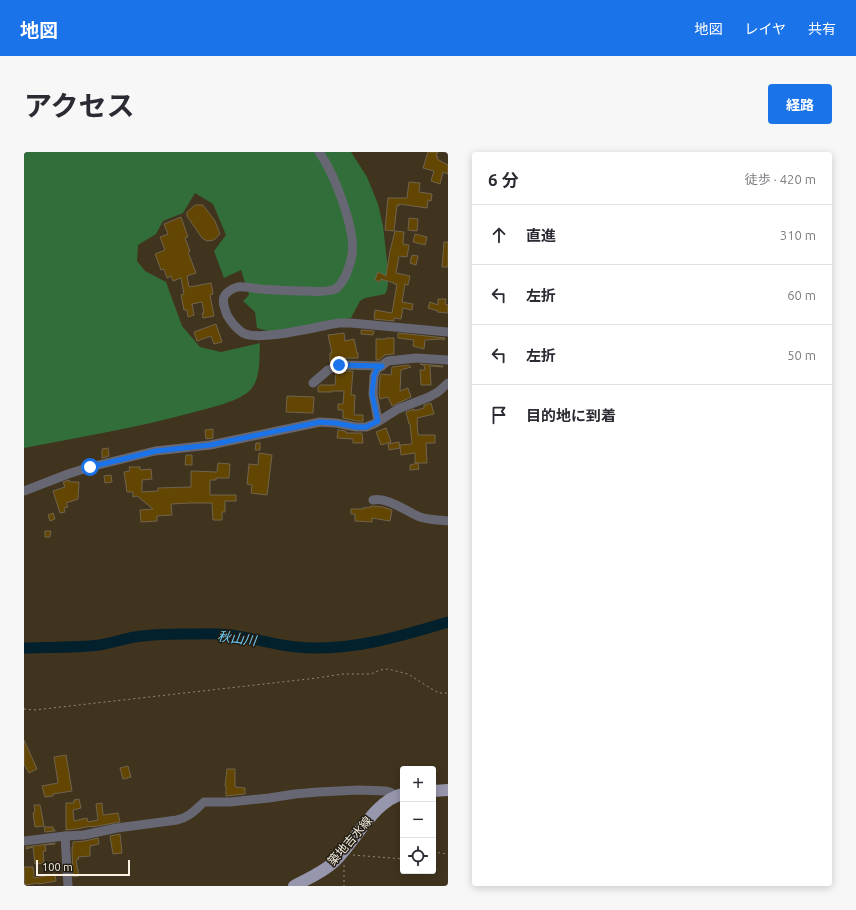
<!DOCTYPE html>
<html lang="ja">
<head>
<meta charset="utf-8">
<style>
	:root { --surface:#fff; --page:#f7f7f7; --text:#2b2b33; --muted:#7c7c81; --line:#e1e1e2; --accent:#1a73e8 }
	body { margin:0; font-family:Ubuntu,"Noto Sans JP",sans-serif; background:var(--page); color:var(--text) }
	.controls { position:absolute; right:12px; bottom:12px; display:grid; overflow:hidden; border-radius:4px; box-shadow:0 2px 10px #0003 }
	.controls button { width:36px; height:36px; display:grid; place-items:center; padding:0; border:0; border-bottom:1px solid var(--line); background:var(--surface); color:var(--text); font:20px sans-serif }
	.scale { position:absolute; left:12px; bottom:10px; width:94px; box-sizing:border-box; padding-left:4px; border:2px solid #f9f1e4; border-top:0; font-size:11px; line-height:14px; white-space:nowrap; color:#f9f1e4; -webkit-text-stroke:3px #221d13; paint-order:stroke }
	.stop { position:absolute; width:12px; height:12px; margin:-9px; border:3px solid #1a73e8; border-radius:50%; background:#fff }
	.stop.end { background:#1a73e8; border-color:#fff; box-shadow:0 1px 4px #0008 }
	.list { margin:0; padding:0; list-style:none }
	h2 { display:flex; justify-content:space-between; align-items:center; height:52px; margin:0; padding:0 16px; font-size:17px }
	h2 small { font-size:13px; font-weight:400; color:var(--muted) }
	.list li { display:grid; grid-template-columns:26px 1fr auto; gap:12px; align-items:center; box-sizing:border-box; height:60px; padding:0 16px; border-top:1px solid var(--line) }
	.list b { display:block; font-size:15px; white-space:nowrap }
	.list em { font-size:13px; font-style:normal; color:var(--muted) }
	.icon { flex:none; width:22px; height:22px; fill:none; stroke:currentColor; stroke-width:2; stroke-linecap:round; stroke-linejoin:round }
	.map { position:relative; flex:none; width:424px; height:734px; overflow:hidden; border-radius:4px }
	header { display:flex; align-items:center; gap:24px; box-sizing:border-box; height:56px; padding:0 20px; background:var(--accent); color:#fff }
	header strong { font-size:19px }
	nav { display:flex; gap:22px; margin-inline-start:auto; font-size:14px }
	.intro { display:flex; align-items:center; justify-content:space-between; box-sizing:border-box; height:96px; padding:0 24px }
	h1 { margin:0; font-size:28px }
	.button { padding:10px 18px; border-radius:4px; background:var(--accent); color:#fff; font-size:14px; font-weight:700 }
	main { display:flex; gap:24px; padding:0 24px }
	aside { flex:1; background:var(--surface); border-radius:4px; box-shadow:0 2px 10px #0003 }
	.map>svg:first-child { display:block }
	.green { fill:#316e39 }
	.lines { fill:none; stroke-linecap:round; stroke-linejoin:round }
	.river { stroke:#03202d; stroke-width:11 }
	.building { fill:#644603; stroke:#71644d }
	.path { stroke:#948a78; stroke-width:1; stroke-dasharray:2 3; stroke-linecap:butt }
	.minor { stroke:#666772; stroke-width:9 }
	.major { stroke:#9697ad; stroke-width:12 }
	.route { stroke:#1a73e8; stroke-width:5 }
	.labels { text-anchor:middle; stroke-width:3; stroke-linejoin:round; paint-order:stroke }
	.street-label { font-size:12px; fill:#f9f1e4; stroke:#221d13 }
	.water-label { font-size:13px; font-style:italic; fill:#6fcdf9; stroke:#221d13 }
</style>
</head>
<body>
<header>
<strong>地図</strong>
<nav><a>地図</a><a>レイヤ</a><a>共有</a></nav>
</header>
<div class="intro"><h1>アクセス</h1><a class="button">経路</a></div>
<main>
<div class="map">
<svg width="424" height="734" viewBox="0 0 424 734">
	<rect width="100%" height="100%" fill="#40341e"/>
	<!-- green -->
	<path class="green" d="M0 0H327L343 25 354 52 359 74 363 109 364 132 363 138 361 142 341 146 336 149 327 166 248 180 233 176 231 160 219 149 225 143 217 118 200 126 190 99 202 83 189 52 171 41 159 61 139 69 132 82 114 93 113 109 121 119 142 130 158 174 176 195 197 200 236 191C235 205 237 224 228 236 217 250 184 256 167 261 112 276 56 285 0 296Z"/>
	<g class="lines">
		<!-- river -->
		<path class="river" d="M0 496C25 495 50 496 75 493 88 491 99 487 111 485 128 482 145 482 162 482 177 482 193 481 207 483 229 486 251 493 273 495 324 500 375 485 424 470"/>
	</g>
	<!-- building -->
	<g class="building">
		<polygon points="404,0 414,0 412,4 414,5 413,7 424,13 424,22 419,20 416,32 407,29 410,19 399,16"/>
		<polygon points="385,30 396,31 395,40 408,42 407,49 404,48 403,56 375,52 375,54 373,53 370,79 361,78 364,46 383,46"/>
		<polygon points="171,53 179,53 191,69 196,82 190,88 183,89 178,86 163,64 163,60"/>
		<polygon points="157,65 164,85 161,86 166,99 164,100 172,121 163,124 165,135 187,131 189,142 186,143 190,164 179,166 178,161 180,161 178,150 168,152 170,163 164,165 163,158 160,158 157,143 160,142 157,126 149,129 147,124 143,126 140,117 137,118 131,102 141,98 136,85 144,82 140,72"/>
		<polygon points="385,66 394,67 393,79 384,78"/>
		<polygon points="371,79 380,80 379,92 385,93 383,105 375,104 372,121 386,124 384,133 381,132 378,150 389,152 388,158 379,156 377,167 370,166 370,169 350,167 351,158 368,161 373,132 370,132 370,131 357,127 356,130 351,128 354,120 362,124 366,99"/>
		<polygon points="391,82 403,85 401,93 389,90"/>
		<polygon points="420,90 424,90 424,115 418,115"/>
		<polygon points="388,103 394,104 392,113 386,111"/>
		<polygon points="414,147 422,147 421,152 424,153 424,161 413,160 414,159 404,156 406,150 414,153"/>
		<polygon points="192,172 198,190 190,192 187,184 173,189 170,180"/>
		<polygon points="337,178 350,179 349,183 337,182"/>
		<polygon points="320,181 321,189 330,187 333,201 334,201 334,206 317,206 317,207 306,210 306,201 308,201 304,183"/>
		<polygon points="374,181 421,186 420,188 417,187 401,188 400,197 389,194 390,188 374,186"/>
		<polygon points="362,186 370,186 370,202 360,203 360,204 355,208 352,208 352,187 362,187"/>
		<polygon points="396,212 419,214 419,215 406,214 407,233 397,233 396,218 401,218 400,213"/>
		<polygon points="384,213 387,215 377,218 376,239 384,236 387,245 368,254 364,245 356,247 355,242 356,225 357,222 367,223 368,215"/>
		<polygon points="316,219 329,219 327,243 331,243 330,263 339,263 339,269 333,269 319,266 319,258 314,258 314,252 319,252 320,239 308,239 308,240 294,240 294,235 296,233 311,233 312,221"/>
		<polygon points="263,244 290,245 289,261 262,260"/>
		<polygon points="407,251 410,262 393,266 394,270 393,270 394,283 411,283 411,291 402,291 403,311 391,311 391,301 377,303 376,293 388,292 386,272 385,272 382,260 390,257 390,259 400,256 400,253"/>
		<polygon points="362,276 367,290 357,293 352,280"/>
		<polygon points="189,277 189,286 182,287 181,278"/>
		<polygon points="314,278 322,279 322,281 338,281 339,291 329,291 329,287 313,286"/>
		<polygon points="375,290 376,296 365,298 364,292"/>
		<polygon points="232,291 236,291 236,298 231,298"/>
		<polygon points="84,296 85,304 78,306 78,297"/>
		<polygon points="235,301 248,303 243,343 227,341 228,333 223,332 225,312 234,313"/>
		<polygon points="162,303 168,303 168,313 161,313"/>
		<polygon points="194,311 206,312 205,326 192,326 192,328 186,328 186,343 212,343 212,349 201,349 201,360 198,360 198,368 189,368 188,351 166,351 147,352 148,363 133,364 133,369 117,370 116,358 129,357 113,344 109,345 109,340 103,340 100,320 106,319 105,315 116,315 116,318 127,317 128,327 118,328 118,340 134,339 134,336 167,335 167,319 193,320"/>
		<polygon points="394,311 395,317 386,318 386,313"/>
		<polygon points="87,323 88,330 81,331 80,324"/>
		<polygon points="45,328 46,330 55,330 54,347 42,351 44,355 40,356 41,360 36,361 29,339 41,335 39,330"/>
		<polygon points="347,354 359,355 368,358 366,369 348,366 348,370 331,369 331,362 327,362 327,357 339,357 339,356 347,355"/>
		<polygon points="29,361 31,367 26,369 24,363"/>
		<polygon points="21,379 27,379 26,385 21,385"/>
		<polygon points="0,588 13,617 5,621 0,612"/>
		<polygon points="42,603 48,639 29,642 29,644 21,645 18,634 34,631 30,605"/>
		<polygon points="104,614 107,625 99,627 96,616"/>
		<polygon points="203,617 211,617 211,635 221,636 221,642 202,644 202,634 201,634"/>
		<polygon points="55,647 57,656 49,658 50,669 63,666 64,670 74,668 72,652 78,651 79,663 94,661 96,670 68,675 67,674 52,677 42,678 42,651 50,651 50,648"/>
		<polygon points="10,653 16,653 20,674 11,675 9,661 11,660"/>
		<polygon points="20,675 29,675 29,678 31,678 31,679 21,680"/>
		<polygon points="96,682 98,701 89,702 86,684"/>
		<polygon points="74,686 75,692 66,694 66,704 54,705 55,707 52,708 55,724 49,725 48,695 49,695 49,690 61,689"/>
		<polygon points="31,691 31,692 21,693 22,699 19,699 20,711 11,712 9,695 2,697 2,695"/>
		<polygon points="0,715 9,715 10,726 31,722 32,729 15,732 15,731 1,733"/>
	</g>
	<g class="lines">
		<!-- path -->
		<g class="path">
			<polyline points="0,557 10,558 37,555 293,526 318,522 347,522 356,518 364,517 384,522 406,536 415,541 424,541"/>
			<polyline points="409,700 424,702"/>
			<polyline points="329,703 379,707"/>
			<polyline points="320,713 320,734"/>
		</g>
		<!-- minor -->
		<g class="minor">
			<path d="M295 0C310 21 332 77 328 103 327 110 324 117 322 123 319 128 316 135 311 137 302 141 290 139 281 139 265 139 250 138 235 137 229 136 220 134 214 135 210 136 204 139 201 143 197 148 201 157 203 163 207 170 213 177 219 181 236 190 294 174 315 171 319 171 323 171 327 171L424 180"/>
			<polyline points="289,231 304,218 315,213 358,214"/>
			<polyline points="354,269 349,242 350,224 353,217 364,209 392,206 424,208"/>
			<polyline points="0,339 44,322 66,315 131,299 186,293 296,270 312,271 332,275 342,275 352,271 374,257 405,245 414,240 424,231"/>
			<path d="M349 348C364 345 383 360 396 365 405 368 415 368 424 369"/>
			<polyline points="41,684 44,734"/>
			<path d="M0 689 41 684 60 683 93 676 153 668C166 665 171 658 180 650H206L245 646 271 642 294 640 335 638 362 639 366 640 372 644"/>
		</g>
		<!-- major -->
		<g class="major">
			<polyline points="409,639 424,638"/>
			<path d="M270 734C283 727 298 721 310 710 331 691 350 648 379 642"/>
		</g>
	</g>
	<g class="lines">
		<!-- route -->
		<polyline class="route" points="66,315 132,299 186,293 296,270 312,271 332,275 342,275 354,269 348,242 350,224 353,217 358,214 315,213"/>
	</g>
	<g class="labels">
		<!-- street labels -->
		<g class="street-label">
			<text transform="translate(326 689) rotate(-49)" y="4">築地吉水線</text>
		</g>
		<!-- water labels -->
		<g class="water-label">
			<text transform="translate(213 486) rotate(7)" y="5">秋山川</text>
		</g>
	</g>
</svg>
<div class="controls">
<button>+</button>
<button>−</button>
<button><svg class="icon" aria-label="locate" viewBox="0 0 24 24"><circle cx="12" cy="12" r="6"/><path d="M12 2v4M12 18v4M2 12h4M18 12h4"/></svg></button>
</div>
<div class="scale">100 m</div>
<div class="stop" style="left:66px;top:315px"></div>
<div class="stop end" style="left:315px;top:213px"></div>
</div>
<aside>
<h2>6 分<small>徒歩 · 420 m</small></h2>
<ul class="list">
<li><svg class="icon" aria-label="ahead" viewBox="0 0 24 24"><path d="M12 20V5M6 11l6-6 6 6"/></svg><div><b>直進</b></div><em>310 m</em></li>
<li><svg class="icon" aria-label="left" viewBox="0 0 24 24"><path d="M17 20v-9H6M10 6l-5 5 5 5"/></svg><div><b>左折</b></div><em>60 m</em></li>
<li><svg class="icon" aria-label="left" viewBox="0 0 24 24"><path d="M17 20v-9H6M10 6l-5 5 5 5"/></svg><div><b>左折</b></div><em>50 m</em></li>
<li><svg class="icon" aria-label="arrive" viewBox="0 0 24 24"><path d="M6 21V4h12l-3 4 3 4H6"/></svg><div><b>目的地に到着</b></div></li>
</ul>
</aside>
</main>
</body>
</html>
